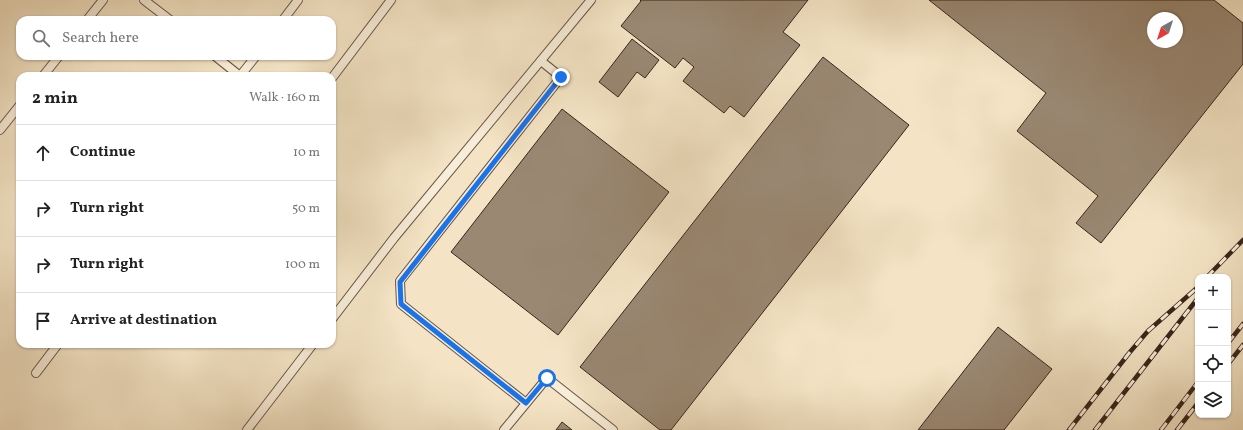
<!DOCTYPE html>
<html lang="en">
<head>
<meta charset="utf-8">
<style>
	:root { --surface:#fff; --page:#f6f6f6; --text:#222; --muted:#767676; --line:#e0e0e0 }
	body { margin:0; font-family:Vollkorn,serif; background:var(--page); color:var(--text) }
	.controls { position:absolute; right:12px; bottom:12px; display:grid; overflow:hidden; border-radius:8px; box-shadow:0 1px 3px #0004 }
	.controls button { width:36px; height:36px; display:grid; place-items:center; padding:0; border:0; border-bottom:1px solid var(--line); background:var(--surface); color:var(--text); font:20px sans-serif }
	.compass { position:absolute; left:1147px; top:12px; width:36px; height:36px; border-radius:50%; background:var(--surface); box-shadow:0 1px 3px #0004; rotate:219deg }
	.stop { position:absolute; width:12px; height:12px; margin:-9px; border:3px solid #1a73e8; border-radius:50%; background:#fff }
	.stop.end { background:#1a73e8; border-color:#fff; box-shadow:0 1px 4px #0008 }
	.list { margin:0; padding:0; list-style:none }
	h2 { display:flex; justify-content:space-between; align-items:center; height:52px; margin:0; padding:0 16px; font-size:17px }
	h2 small { font-size:13px; font-weight:400; color:var(--muted) }
	.list li { display:grid; grid-template-columns:26px 1fr auto; gap:12px; align-items:center; box-sizing:border-box; height:56px; padding:0 16px; border-top:1px solid var(--line) }
	.list b { display:block; font-size:15px; white-space:nowrap }
	.list em { font-size:13px; font-style:normal; color:var(--muted) }
	.icon { flex:none; width:22px; height:22px; fill:none; stroke:currentColor; stroke-width:2; stroke-linecap:round; stroke-linejoin:round }
	.map { position:relative; flex:none; width:1243px; height:430px; overflow:hidden }
	.search { position:absolute; background:var(--surface); box-shadow:0 1px 3px #0004; left:16px; top:16px; width:320px; height:44px; display:flex; align-items:center; gap:10px; box-sizing:border-box; padding:0 14px; border-radius:12px; color:var(--muted); font-size:15px }
	.panel { position:absolute; background:var(--surface); box-shadow:0 1px 3px #0004; left:16px; top:72px; width:320px; height:276px; border-radius:12px }
	.map>svg:first-child { display:block }
	.building { fill:#9a8873; stroke:#38251b; fill-rule:evenodd }
	.lines { fill:none; stroke-linecap:round; stroke-linejoin:round }
	.service-casing { stroke:#675546; stroke-width:10 }
	.service { stroke:#f8edd9; stroke-width:8 }
	.rail-casing { stroke:#38251b; stroke-width:4.5 }
	.rail { stroke:#f8edd9; stroke-width:3; stroke-dasharray:9; stroke-linecap:butt }
	.route { stroke:#1a73e8; stroke-width:5 }
</style>
</head>
<body>
<div class="map">
<svg width="1243" height="430" viewBox="0 0 1243 430">
	<rect width="100%" height="100%" fill="#f4e4c5"/>
	<filter id="stains"><feTurbulence type="fractalNoise" baseFrequency=".005" numOctaves="4"/><feColorMatrix values="0 0 0 0 .2 0 0 0 0 .09 0 0 0 0 .02 0 0 0 .5 -.17"/></filter>
	<radialGradient id="worn" r=".72"><stop offset=".6" stop-color="#630" stop-opacity="0"/><stop offset="1" stop-color="#630" stop-opacity=".3"/></radialGradient>
	<!-- building -->
	<g class="building">
		<polygon points="640,0 808,0 783,32 800,45 744,117 730,106 724,113 683,81 694,67 683,58 675,68 621,26 641,1"/>
		<path d="M929 0H1214L1243 23V64L1101 243 1076 223 1098 196 1017 131 1046 93ZM1153 18H1177V42H1153Z"/>
		<polygon points="632,39 659,60 645,78 637,72 618,97 599,82"/>
		<polygon points="823,57 909,125 671,430 660,430 580,367"/>
		<polygon points="562,109 669,192 558,335 451,252"/>
		<polygon points="998,327 1052,369 1004,430 918,430"/>
		<polygon points="562,422 572,430 556,430"/>
	</g>
	<g class="lines">
		<!-- service casing -->
		<g class="service-casing">
			<g id="service">
				<polyline points="144,0 170,20"/>
				<polyline points="87,20 103,0"/>
				<polyline points="283,20 298,0"/>
				<polyline points="215,56 240,76 256,56"/>
				<polyline points="43,76 59,56"/>
				<polyline points="332,78 391,0"/>
				<polyline points="0,130 20,105"/>
				<polyline points="332,319 394,238 591,0"/>
				<polyline points="36,373 58,344"/>
				<polyline points="526,403 401,304 400,281 561,77 541,61"/>
				<polyline points="247,430 313,344"/>
				<polyline points="504,430 547,378 613,430"/>
			</g>
		</g>
		<!-- service -->
		<use href="#service" class="service"/>
		<!-- rail casing -->
		<g class="rail-casing">
			<g id="rail">
				<polyline points="1207,277 1243,240"/>
				<polyline points="1228,343 1243,324"/>
				<polyline points="1228,364 1243,345"/>
				<polyline points="1069,430 1130,352 1148,331 1198,287"/>
				<polyline points="1095,430 1198,298"/>
				<polyline points="1161,430 1198,382"/>
				<polyline points="1177,430 1198,403"/>
			</g>
		</g>
		<!-- rail -->
		<use href="#rail" class="rail"/>
	</g>
	<g class="lines">
		<!-- route -->
		<polyline class="route" points="547,378 526,403 401,304 400,282 561,77"/>
	</g>
	<rect width="100%" height="100%" filter="url(#stains)"/>
	<rect width="100%" height="100%" fill="url(#worn)"/>
</svg>
<div class="controls">
<button>+</button>
<button>−</button>
<button><svg class="icon" aria-label="locate" viewBox="0 0 24 24"><circle cx="12" cy="12" r="6"/><path d="M12 2v4M12 18v4M2 12h4M18 12h4"/></svg></button>
<button><svg class="icon" aria-label="layers" viewBox="0 0 24 24"><path d="M12 4l9 5-9 5-9-5zM3 14l9 5 9-5"/></svg></button>
</div>
<svg class="compass" viewBox="-18 -18 36 36"><path d="M0-13l5 13h-10z" fill="#e53935"/><path d="M0 13l5-13h-10z" fill="#767676"/></svg>
<div class="stop" style="left:547px;top:378px"></div>
<div class="stop end" style="left:561px;top:77px"></div>
<div class="search"><svg class="icon" aria-label="search" viewBox="0 0 24 24"><circle cx="10" cy="10" r="6"/><path d="M15 15l6 6"/></svg>Search here</div>
<section class="panel">
<h2>2 min<small>Walk · 160 m</small></h2>
<ul class="list">
<li><svg class="icon" aria-label="ahead" viewBox="0 0 24 24"><path d="M12 20V5M6 11l6-6 6 6"/></svg><div><b>Continue</b></div><em>10 m</em></li>
<li><svg class="icon" aria-label="right" viewBox="0 0 24 24"><path d="M7 20v-9h11M14 6l5 5-5 5"/></svg><div><b>Turn right</b></div><em>50 m</em></li>
<li><svg class="icon" aria-label="right" viewBox="0 0 24 24"><path d="M7 20v-9h11M14 6l5 5-5 5"/></svg><div><b>Turn right</b></div><em>100 m</em></li>
<li><svg class="icon" aria-label="arrive" viewBox="0 0 24 24"><path d="M6 21V4h12l-3 4 3 4H6"/></svg><div><b>Arrive at destination</b></div></li>
</ul>
</section>
</div>
</body>
</html>
